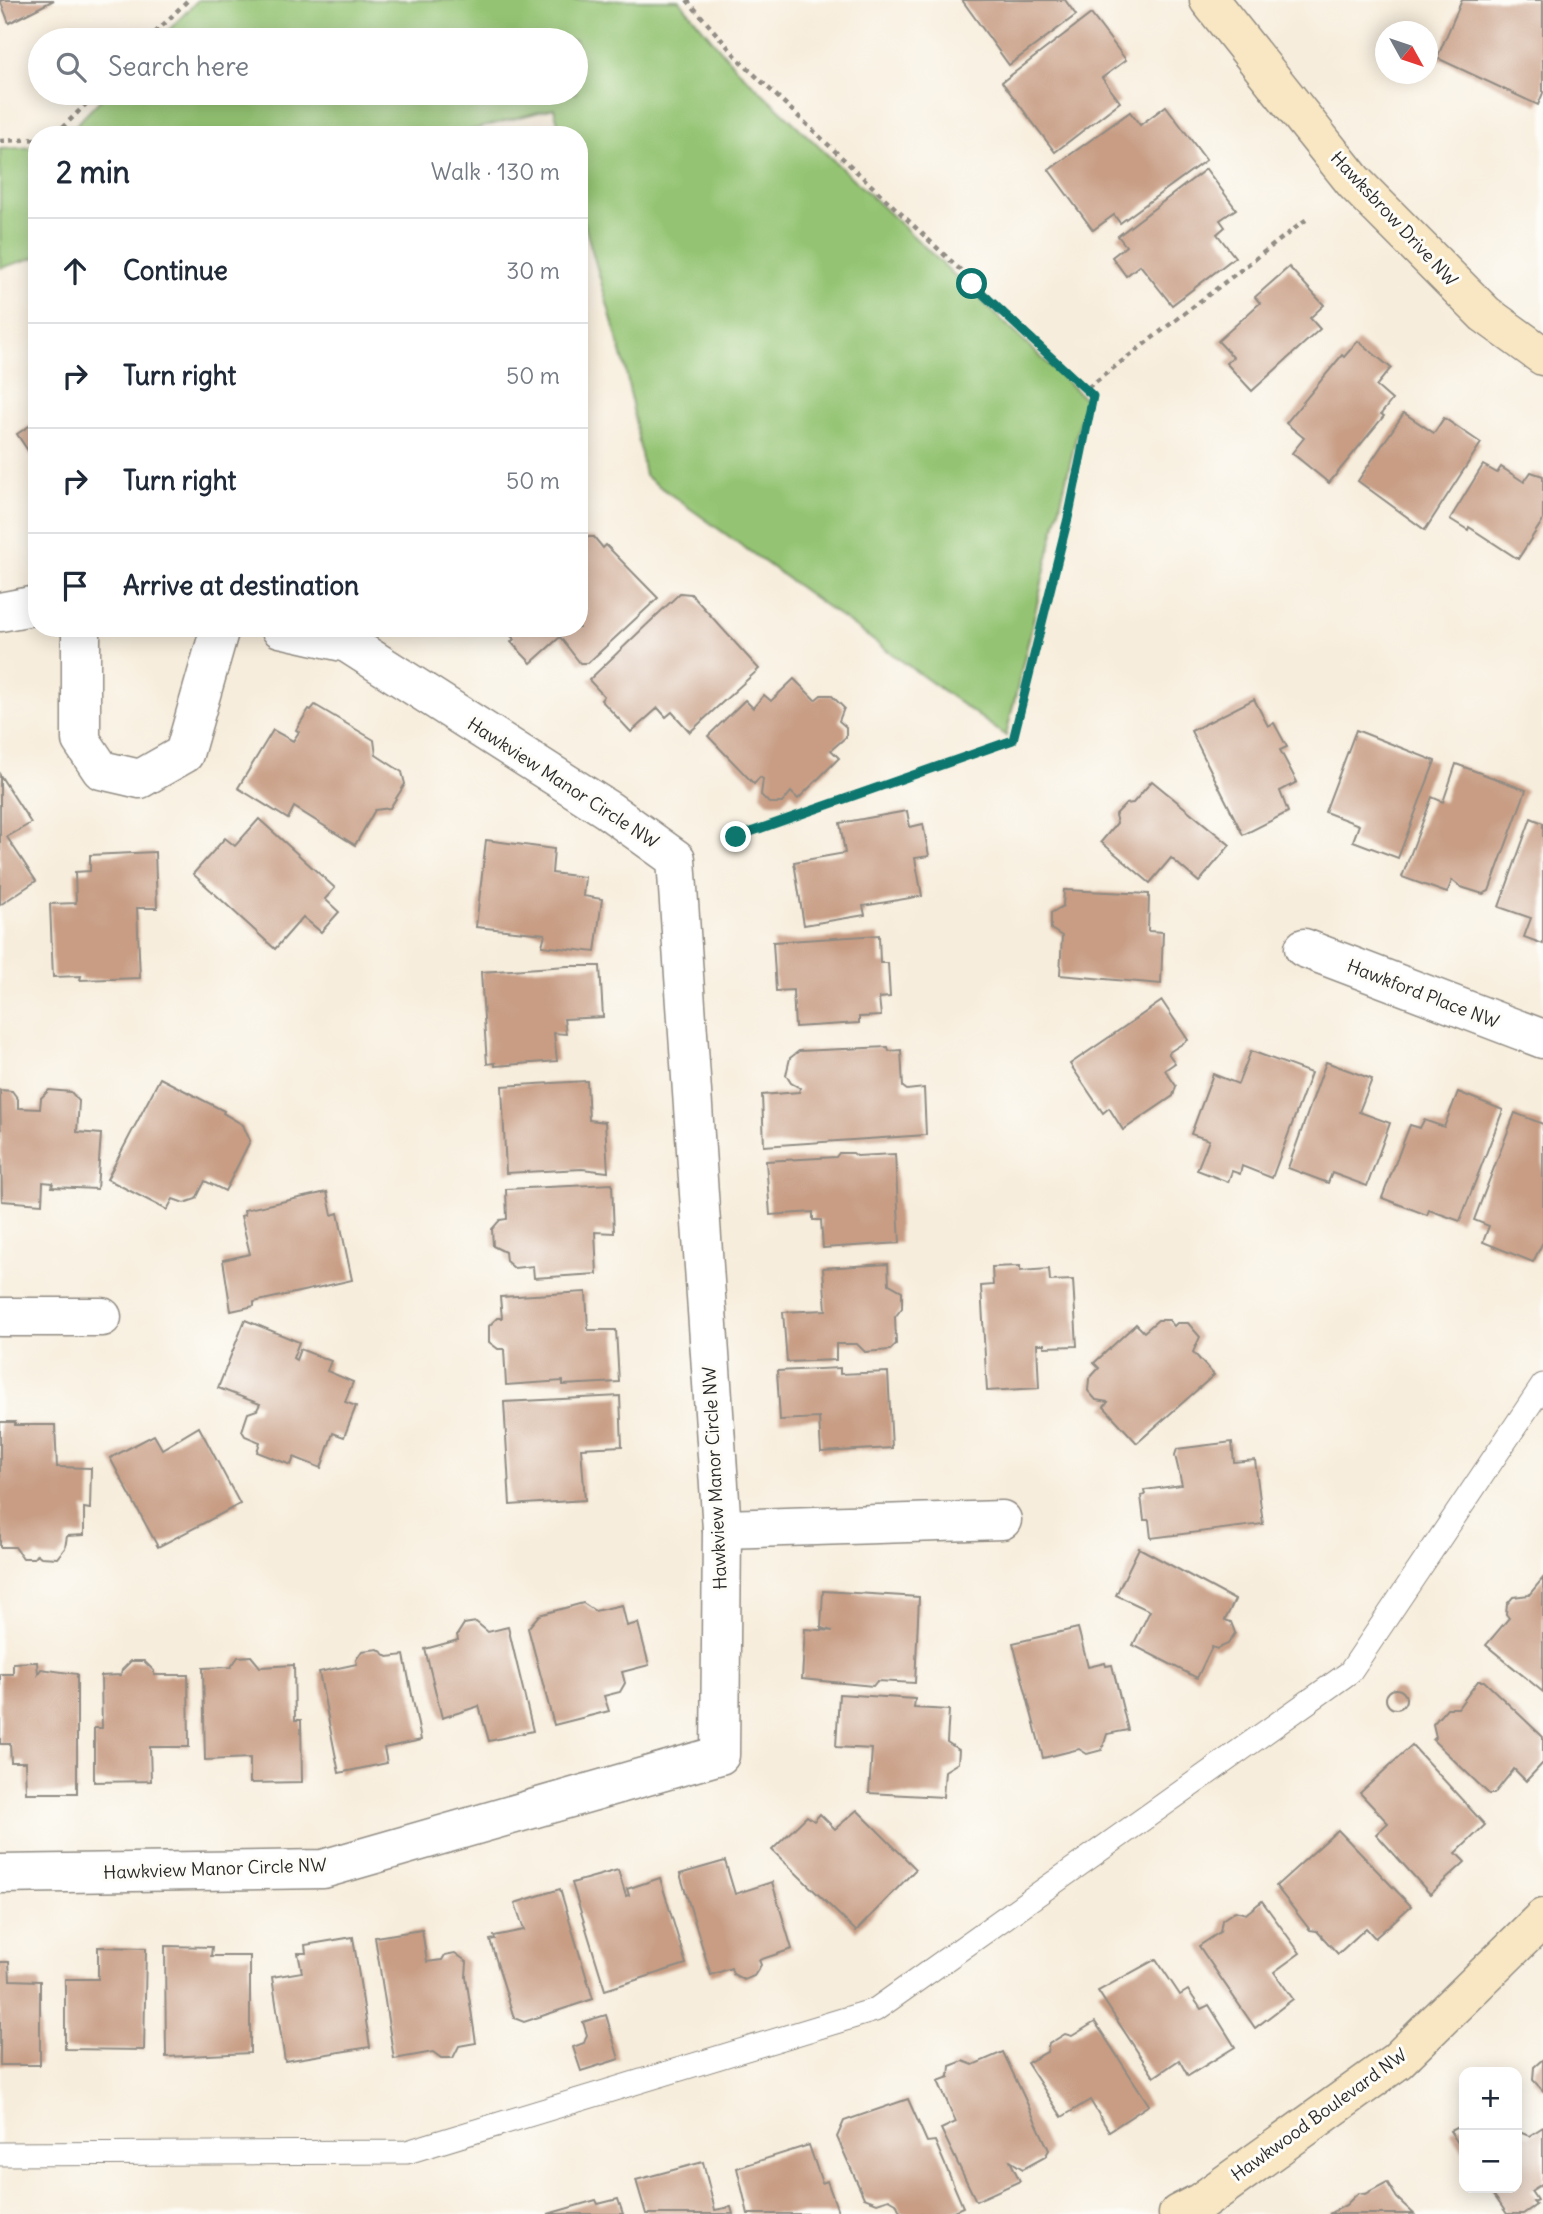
<!DOCTYPE html>
<html lang="en">
<head>
<meta charset="utf-8">
<style>
	:root { --surface:#fff; --page:#f6f6f7; --text:#1f2937; --muted:#747a83; --line:#e0e1e3 }
	body { margin:0; font-family:Delius,sans-serif; background:var(--page); color:var(--text) }
	.controls { position:absolute; right:21px; bottom:21px; display:grid; overflow:hidden; border-radius:14px; box-shadow:0 4px 18px #0003 }
	.controls button { width:63px; height:63px; display:grid; place-items:center; padding:0; border:0; border-bottom:2px solid var(--line); background:var(--surface); color:var(--text); font:35px sans-serif }
	.compass { position:absolute; left:1375px; top:21px; width:63px; height:63px; border-radius:50%; background:var(--surface); box-shadow:0 4px 18px #0003; rotate:130deg }
	.stop { position:absolute; width:21px; height:21px; margin:-16px; border:5px solid #0f766e; border-radius:50%; background:#fff }
	.stop.end { background:#0f766e; border-color:#fff; box-shadow:0 2px 7px #0008 }
	.list { margin:0; padding:0; list-style:none }
	h2 { display:flex; justify-content:space-between; align-items:center; height:91px; margin:0; padding:0 28px; font-size:30px }
	h2 small { font-size:23px; font-weight:400; color:var(--muted) }
	.list li { display:grid; grid-template-columns:46px 1fr auto; gap:21px; align-items:center; box-sizing:border-box; height:105px; padding:0 28px; border-top:2px solid var(--line) }
	.list b { display:block; font-size:26px; white-space:nowrap }
	.list em { font-size:23px; font-style:normal; color:var(--muted) }
	.icon { flex:none; width:38px; height:38px; fill:none; stroke:currentColor; stroke-width:2; stroke-linecap:round; stroke-linejoin:round }
	.map { position:relative; flex:none; width:1543px; height:2214px; overflow:hidden }
	.search { position:absolute; background:var(--surface); box-shadow:0 4px 18px #0003; left:28px; top:28px; width:560px; height:77px; display:flex; align-items:center; gap:18px; box-sizing:border-box; padding:0 24px; border-radius:38px; color:var(--muted); font-size:26px }
	.panel { position:absolute; background:var(--surface); box-shadow:0 4px 18px #0003; left:28px; top:126px; width:560px; height:511px; border-radius:28px }
	.map>svg:first-child { display:block }
	.green { fill:#94c473; stroke:#60784f; stroke-width:2 }
	.building { fill:#c89d84 }
	.lines { fill:none; stroke-linecap:round; stroke-linejoin:round }
	.lane-casing { stroke:#918c84; stroke-width:25 }
	.street-casing { stroke:#918c84; stroke-width:41 }
	.secondary-casing { stroke:#918c84; stroke-width:41 }
	.path { stroke:#918c84; stroke-width:4.5; stroke-dasharray:5 5; stroke-linecap:butt }
	.lane { stroke:#fff; stroke-width:23 }
	.street { stroke:#fff; stroke-width:38 }
	.secondary { stroke:#f9e7c3; stroke-width:38 }
	.route { stroke:#0f766e; stroke-width:9 }
	.labels { text-anchor:middle; stroke-width:6; stroke-linejoin:round; paint-order:stroke }
	.street-label { font-size:18px; fill:#2b2b2b; stroke:#fdfcf7 }
</style>
</head>
<body>
<div class="map">
<svg width="1543" height="2214" viewBox="0 0 1543 2214">
	<rect width="100%" height="100%" fill="#fdfcf7"/>
	<filter id="ink" filterUnits="userSpaceOnUse"><feTurbulence type="fractalNoise" baseFrequency=".0143" numOctaves="2"/><feDisplacementMap in="SourceGraphic" scale="14" xChannelSelector="R" yChannelSelector="G"/><feConvolveMatrix kernelMatrix="1 2 1 2 8 2 1 2 1" color-interpolation-filters="sRGB"/></filter>
	<filter id="wash" filterUnits="userSpaceOnUse"><feTurbulence type="fractalNoise" baseFrequency=".00686" numOctaves="4" result="noise"/><feDisplacementMap in="SourceGraphic" scale="28" xChannelSelector="R" yChannelSelector="G"/><feGaussianBlur stdDeviation="1.57" result="paint"/><feColorMatrix in="noise" values="0 0 0 0 0 0 0 0 0 0 0 0 0 0 0 0 0 1.4 0 .05"/><feComposite in="paint" operator="in"/></filter>
	<g filter="url(#wash)">
		<rect width="100%" height="100%" fill="#f7eddc"/>
		<!-- green -->
		<g class="green">
			<polygon points="198,0 679,0 735,67 1085,399 1006,736 645,476 625,366 579,205 579,135 561,135 554,108 453,135 66,135 107,93 576,93 576,40 159,40"/>
			<polygon points="37,147 37,257 0,268 0,149"/>
		</g>
		<g id="blocks">
			<!-- building -->
			<g class="building">
				<polygon points="0,0 54,0 9,23"/>
				<polygon points="962,0 1065,0 1076,15 1009,65"/>
				<polygon points="1462,0 1543,0 1543,93 1538,105 1437,58"/>
				<polygon points="1091,14 1126,60 1102,78 1120,102 1055,152 1002,82"/>
				<polygon points="1166,106 1206,160 1120,223 1114,215 1093,230 1049,170 1130,112 1140,125"/>
				<polygon points="1206,169 1236,209 1220,220 1225,227 1217,234 1235,257 1172,305 1140,265 1126,276 1112,257 1126,246 1118,236"/>
				<polygon points="1289,267 1324,305 1310,318 1320,329 1252,391 1226,363 1233,357 1218,341 1260,303 1255,297"/>
				<polygon points="1358,341 1391,368 1376,386 1392,400 1381,414 1384,416 1329,483 1292,453 1304,438 1286,423 1342,355 1344,357"/>
				<polygon points="1404,413 1434,433 1444,418 1481,443 1425,530 1358,481"/>
				<polygon points="37,421 37,464 17,434"/>
				<polygon points="1483,465 1497,473 1501,467 1524,482 1531,472 1543,476 1543,520 1518,559 1469,527 1468,530 1450,519"/>
				<polygon points="581,537 594,537 603,548 606,545 658,598 588,663 580,663 560,637 531,663 511,642 514,639 504,628 579,628"/>
				<polygon points="680,593 691,594 759,669 690,732 672,712 666,717 658,708 631,732 601,700 604,696 589,680"/>
				<polygon points="794,679 815,700 821,695 831,695 844,708 839,721 846,727 846,737 831,750 839,758 798,799 791,792 782,803 769,803 761,795 763,779 760,777 754,784 708,736 745,700 753,708 764,695 771,701"/>
				<polygon points="1254,699 1268,726 1274,723 1287,747 1280,750 1297,782 1280,791 1288,812 1243,835 1191,731"/>
				<polygon points="315,705 374,740 376,755 402,772 405,784 390,808 375,810 355,845 294,807 288,819 238,788 273,730 293,741 299,732 296,730 309,709 311,710"/>
				<polygon points="1356,730 1435,761 1398,858 1353,841 1359,825 1325,812"/>
				<polygon points="1456,764 1526,790 1489,891 1483,894 1461,887 1452,880 1447,893 1402,877 1432,797 1443,802"/>
				<polygon points="0,775 31,823 7,837 36,881 0,905"/>
				<polygon points="1152,781 1230,845 1199,882 1171,858 1150,883 1101,842 1117,823 1115,815 1126,804 1133,803"/>
				<polygon points="907,811 910,827 923,824 929,856 915,858 922,896 863,906 865,915 804,925 794,862 845,853 840,823"/>
				<polygon points="1531,818 1543,823 1543,944 1524,937 1531,918 1499,907"/>
				<polygon points="259,819 335,888 325,899 339,912 321,932 303,917 275,949 193,874 225,838 235,846"/>
				<polygon points="486,840 554,849 552,873 585,877 583,896 602,899 595,952 542,946 545,934 476,927"/>
				<polygon points="155,852 157,908 137,908 140,978 80,980 81,976 53,977 50,904 76,903 75,872 90,871 90,855"/>
				<polygon points="1064,890 1149,894 1148,931 1163,932 1161,984 1060,975 1062,936 1051,929 1051,913 1063,906"/>
				<polygon points="879,935 880,963 888,963 890,997 879,998 881,1016 859,1017 859,1023 795,1027 793,990 776,991 773,942"/>
				<polygon points="567,966 600,966 603,1017 564,1019 566,1034 554,1033 557,1061 495,1066 495,1063 487,1064 481,972"/>
				<polygon points="1162,1001 1188,1040 1168,1053 1175,1063 1165,1070 1176,1086 1173,1096 1123,1130 1109,1108 1103,1113 1070,1064"/>
				<polygon points="888,1047 889,1051 901,1050 903,1087 907,1090 924,1088 926,1135 764,1146 762,1095 799,1092 800,1088 791,1083 786,1075 790,1058 799,1051"/>
				<polygon points="1251,1051 1311,1073 1272,1178 1242,1166 1240,1174 1232,1171 1228,1182 1197,1170 1209,1140 1191,1134 1213,1074 1238,1084"/>
				<polygon points="1326,1062 1372,1079 1359,1112 1390,1123 1367,1186 1332,1173 1328,1183 1288,1168"/>
				<polygon points="160,1078 224,1111 223,1113 243,1125 250,1141 225,1191 205,1181 196,1199 184,1203 173,1199 167,1210 107,1179"/>
				<polygon points="587,1081 589,1120 605,1122 608,1172 582,1169 506,1173 502,1086"/>
				<polygon points="0,1090 12,1091 18,1099 18,1108 40,1109 41,1098 49,1090 71,1092 79,1101 77,1132 101,1134 97,1189 52,1187 53,1183 43,1182 42,1204 2,1201"/>
				<polygon points="1458,1092 1503,1110 1460,1221 1429,1210 1427,1215 1382,1198 1410,1125 1420,1128 1424,1120 1444,1127"/>
				<polygon points="1515,1113 1543,1124 1543,1242 1533,1262 1483,1242 1489,1226 1474,1220"/>
				<polygon points="839,1153 853,1153 857,1156 895,1154 900,1243 823,1248 821,1220 813,1220 813,1212 770,1215 766,1161 836,1157"/>
				<polygon points="612,1184 614,1233 595,1232 597,1274 534,1278 533,1266 514,1268 506,1261 505,1252 493,1246 492,1229 500,1220 507,1219 506,1189"/>
				<polygon points="327,1192 332,1215 338,1213 352,1280 254,1302 254,1306 231,1311 223,1260 250,1254 241,1216 245,1215 244,1210"/>
				<polygon points="888,1264 889,1284 902,1291 902,1308 895,1317 896,1344 890,1350 865,1352 857,1344 836,1344 836,1360 787,1362 783,1312 826,1310 823,1268"/>
				<polygon points="1020,1266 1020,1271 1049,1269 1050,1281 1073,1280 1077,1346 1044,1347 1044,1344 1037,1344 1039,1388 987,1391 981,1286 993,1285 992,1267"/>
				<polygon points="586,1292 588,1330 616,1330 619,1382 563,1385 563,1381 506,1385 504,1349 498,1349 489,1342 489,1326 497,1318 502,1318 500,1297"/>
				<polygon points="245,1320 299,1342 293,1358 296,1360 300,1349 331,1361 327,1371 353,1382 345,1402 356,1406 344,1437 333,1433 321,1468 294,1457 291,1465 257,1452 260,1442 245,1436 242,1431 248,1413 257,1410 260,1404 218,1388"/>
				<polygon points="1158,1320 1169,1320 1174,1326 1177,1323 1188,1323 1200,1337 1193,1352 1214,1375 1137,1443 1104,1407 1108,1402 1096,1400 1088,1391 1089,1379 1099,1368 1094,1363 1136,1324 1144,1332"/>
				<polygon points="840,1368 840,1374 888,1372 892,1448 821,1452 819,1418 780,1420 777,1371"/>
				<polygon points="620,1396 622,1446 581,1448 585,1500 510,1505 504,1402"/>
				<polygon points="0,1422 15,1422 15,1425 55,1425 57,1467 91,1468 90,1509 84,1508 84,1535 67,1536 65,1548 57,1558 41,1557 37,1554 34,1558 23,1558 15,1547 0,1547"/>
				<polygon points="199,1427 240,1504 158,1547 110,1458 154,1435 162,1449"/>
				<polygon points="1232,1442 1234,1462 1255,1460 1263,1524 1151,1538 1149,1520 1144,1520 1141,1496 1145,1495 1144,1490 1182,1485 1175,1455 1177,1449"/>
				<polygon points="1139,1548 1235,1600 1225,1620 1231,1622 1235,1633 1228,1644 1217,1649 1212,1647 1197,1678 1133,1645 1150,1611 1116,1595"/>
				<polygon points="1543,1578 1543,1692 1486,1645 1509,1618 1506,1614 1507,1604 1513,1597 1529,1595"/>
				<polygon points="823,1591 919,1597 915,1683 877,1681 873,1686 802,1679 805,1629 833,1631 821,1628"/>
				<polygon points="583,1603 595,1611 622,1605 627,1626 638,1623 649,1665 622,1672 625,1683 620,1692 604,1696 609,1711 554,1725 528,1628 539,1615"/>
				<polygon points="476,1622 488,1632 508,1627 533,1731 489,1741 479,1706 442,1718 425,1649 458,1640 457,1635 464,1624"/>
				<polygon points="1078,1628 1088,1667 1105,1663 1106,1666 1112,1665 1128,1730 1107,1734 1102,1750 1087,1754 1079,1749 1043,1758 1013,1643"/>
				<polygon points="378,1649 388,1657 404,1655 421,1740 384,1748 387,1763 339,1773 319,1672 357,1664 356,1660 362,1651"/>
				<polygon points="251,1656 260,1667 294,1665 295,1720 301,1720 302,1782 250,1783 250,1758 205,1760 203,1668 231,1667 238,1657"/>
				<polygon points="131,1661 144,1661 154,1671 154,1675 188,1675 189,1747 150,1747 151,1781 94,1782 94,1728 102,1728 101,1676 121,1675 122,1670"/>
				<polygon points="37,1662 38,1674 41,1669 77,1674 77,1793 26,1793 25,1762 11,1762 10,1744 0,1744 0,1674 13,1674 13,1663"/>
				<polygon points="1478,1681 1484,1681 1543,1737 1543,1763 1526,1781 1514,1769 1494,1794 1489,1794 1433,1740 1436,1737 1433,1724 1447,1708 1458,1708"/>
				<circle cx="1396" cy="1699" r="10"/>
				<polygon points="839,1694 915,1699 914,1708 949,1710 947,1742 959,1750 958,1763 945,1771 943,1797 869,1793 872,1749 836,1747"/>
				<polygon points="1412,1745 1485,1825 1456,1853 1465,1862 1430,1894 1376,1834 1388,1823 1360,1793"/>
				<polygon points="857,1810 916,1869 856,1931 772,1850 807,1816 814,1821 820,1814 835,1829"/>
				<polygon points="1338,1830 1411,1906 1375,1938 1366,1928 1338,1954 1317,1931 1310,1930 1276,1886"/>
				<polygon points="725,1861 735,1894 772,1882 792,1949 759,1960 761,1965 754,1976 744,1980 733,1974 731,1968 711,1975 680,1874"/>
				<polygon points="618,1870 626,1896 629,1895 627,1889 660,1878 686,1964 605,1990 572,1883"/>
				<polygon points="560,1889 593,1999 524,2022 514,2018 490,1940 495,1939 494,1936 524,1930 515,1903"/>
				<polygon points="1262,1901 1300,1953 1274,1972 1293,1999 1255,2028 1199,1946 1220,1932 1222,1920 1235,1911 1246,1914"/>
				<polygon points="422,1930 427,1962 442,1960 445,1955 455,1953 467,1962 466,1977 476,2043 459,2046 453,2058 441,2058 433,2052 394,2059 375,1937"/>
				<polygon points="353,1937 370,2047 285,2061 272,1977 302,1972 298,1953 306,1953 305,1945"/>
				<polygon points="165,1946 212,1947 211,1956 250,1956 250,2053 166,2057"/>
				<polygon points="98,1947 146,1948 144,2050 65,2049 65,1979 98,1979"/>
				<polygon points="1156,1959 1180,1995 1188,1990 1201,2009 1209,2005 1235,2047 1188,2076 1179,2060 1154,2077 1098,1991"/>
				<polygon points="0,1962 9,1962 10,1980 40,1981 40,2065 0,2065"/>
				<polygon points="606,2015 619,2059 581,2071 573,2047 584,2043 587,2035 583,2022"/>
				<polygon points="1095,2022 1149,2105 1109,2131 1090,2100 1062,2117 1027,2063 1047,2052 1049,2044 1065,2034 1072,2036"/>
				<polygon points="1003,2052 1049,2150 1045,2157 1023,2169 1010,2161 1020,2181 976,2201 941,2129 956,2122 938,2081 949,2077 950,2066 963,2061 973,2065"/>
				<polygon points="1543,2059 1543,2091 1533,2080 1534,2067"/>
				<polygon points="908,2099 927,2142 935,2141 963,2207 947,2214 901,2214 896,2203 889,2199 877,2203 864,2198 837,2137 844,2121"/>
				<polygon points="1460,2126 1464,2126 1464,2152 1450,2131"/>
				<polygon points="1543,2127 1543,2183 1531,2191 1537,2200 1533,2202 1536,2205 1523,2214 1507,2214 1489,2188 1517,2188 1517,2131 1529,2136"/>
				<polygon points="809,2145 822,2183 827,2181 839,2214 748,2214 737,2168"/>
				<polygon points="703,2162 715,2210 731,2207 733,2214 646,2214 636,2180"/>
				<polygon points="1387,2182 1397,2198 1414,2214 1329,2214 1346,2205 1358,2193 1365,2194"/>
				<polygon points="618,2199 623,2214 548,2214 596,2200 598,2204"/>
			</g>
		</g>
	</g>
	<g filter="url(#ink)">
		<use href="#blocks" fill-opacity="0" stroke="#918c84" stroke-width="2"/>
		<g class="lines">
			<!-- lane casing -->
			<g class="lane-casing">
				<polyline id="lane" points="0,2154 407,2152 875,2010 1350,1672 1543,1385"/>
			</g>
			<!-- street casing -->
			<g class="street-casing">
				<g id="street">
					<polyline points="0,612 37,605"/>
					<polyline points="81,628 81,740 101,770 140,779 184,754 220,628"/>
					<polyline points="1304,948 1543,1039"/>
					<polyline points="0,1317 102,1317"/>
					<polyline points="722,1529 1002,1520"/>
					<polyline points="0,1874 323,1869 720,1755 722,1529 676,859 608,810 347,643 280,628"/>
				</g>
			</g>
			<!-- secondary casing -->
			<g class="secondary-casing">
				<g id="secondary">
					<polyline points="1209,0 1354,182 1485,314 1543,356"/>
					<polyline points="1178,2214 1201,2202 1397,2061 1543,1918"/>
				</g>
			</g>
			<!-- path -->
			<g class="path">
				<polyline points="687,0 741,62 1086,389 1307,219"/>
				<polyline points="148,40 188,0"/>
				<polyline points="55,135 97,93"/>
				<polyline points="0,141 37,139"/>
				<polyline points="736,837 1013,740 1068,514 1093,396 1086,389"/>
			</g>
			<!-- lane -->
			<use href="#lane" class="lane"/>
			<!-- street -->
			<use href="#street" class="street"/>
			<!-- secondary -->
			<use href="#secondary" class="secondary"/>
		</g>
	</g>
	<g class="lines" filter="url(#ink)">
		<!-- route -->
		<polyline class="route" points="736,837 1013,740 1069,514 1093,396 972,284"/>
	</g>
	<g class="labels">
		<!-- street labels -->
		<g class="street-label">
			<text transform="translate(1394 219) rotate(47)" y="6">Hawksbrow Drive NW</text>
			<text transform="translate(563 783) rotate(33)" y="6">Hawkview Manor Circle NW</text>
			<text transform="translate(1423 994) rotate(21)" y="6">Hawkford Place NW</text>
			<text transform="translate(715 1478) rotate(-93)" y="6">Hawkview Manor Circle NW</text>
			<text transform="translate(215 1869) rotate(-2)" y="6">Hawkview Manor Circle NW</text>
			<text transform="translate(1319 2115) rotate(-36)" y="6">Hawkwood Boulevard NW</text>
		</g>
	</g>
</svg>
<div class="controls">
<button>+</button>
<button>−</button>
</div>
<svg class="compass" viewBox="-18 -18 36 36"><path d="M0-13l5 13h-10z" fill="#e53935"/><path d="M0 13l5-13h-10z" fill="#747a83"/></svg>
<div class="stop" style="left:972px;top:284px"></div>
<div class="stop end" style="left:736px;top:837px"></div>
<div class="search"><svg class="icon" aria-label="search" viewBox="0 0 24 24"><circle cx="10" cy="10" r="6"/><path d="M15 15l6 6"/></svg>Search here</div>
<section class="panel">
<h2>2 min<small>Walk · 130 m</small></h2>
<ul class="list">
<li><svg class="icon" aria-label="ahead" viewBox="0 0 24 24"><path d="M12 20V5M6 11l6-6 6 6"/></svg><div><b>Continue</b></div><em>30 m</em></li>
<li><svg class="icon" aria-label="right" viewBox="0 0 24 24"><path d="M7 20v-9h11M14 6l5 5-5 5"/></svg><div><b>Turn right</b></div><em>50 m</em></li>
<li><svg class="icon" aria-label="right" viewBox="0 0 24 24"><path d="M7 20v-9h11M14 6l5 5-5 5"/></svg><div><b>Turn right</b></div><em>50 m</em></li>
<li><svg class="icon" aria-label="arrive" viewBox="0 0 24 24"><path d="M6 21V4h12l-3 4 3 4H6"/></svg><div><b>Arrive at destination</b></div></li>
</ul>
</section>
</div>
</body>
</html>
